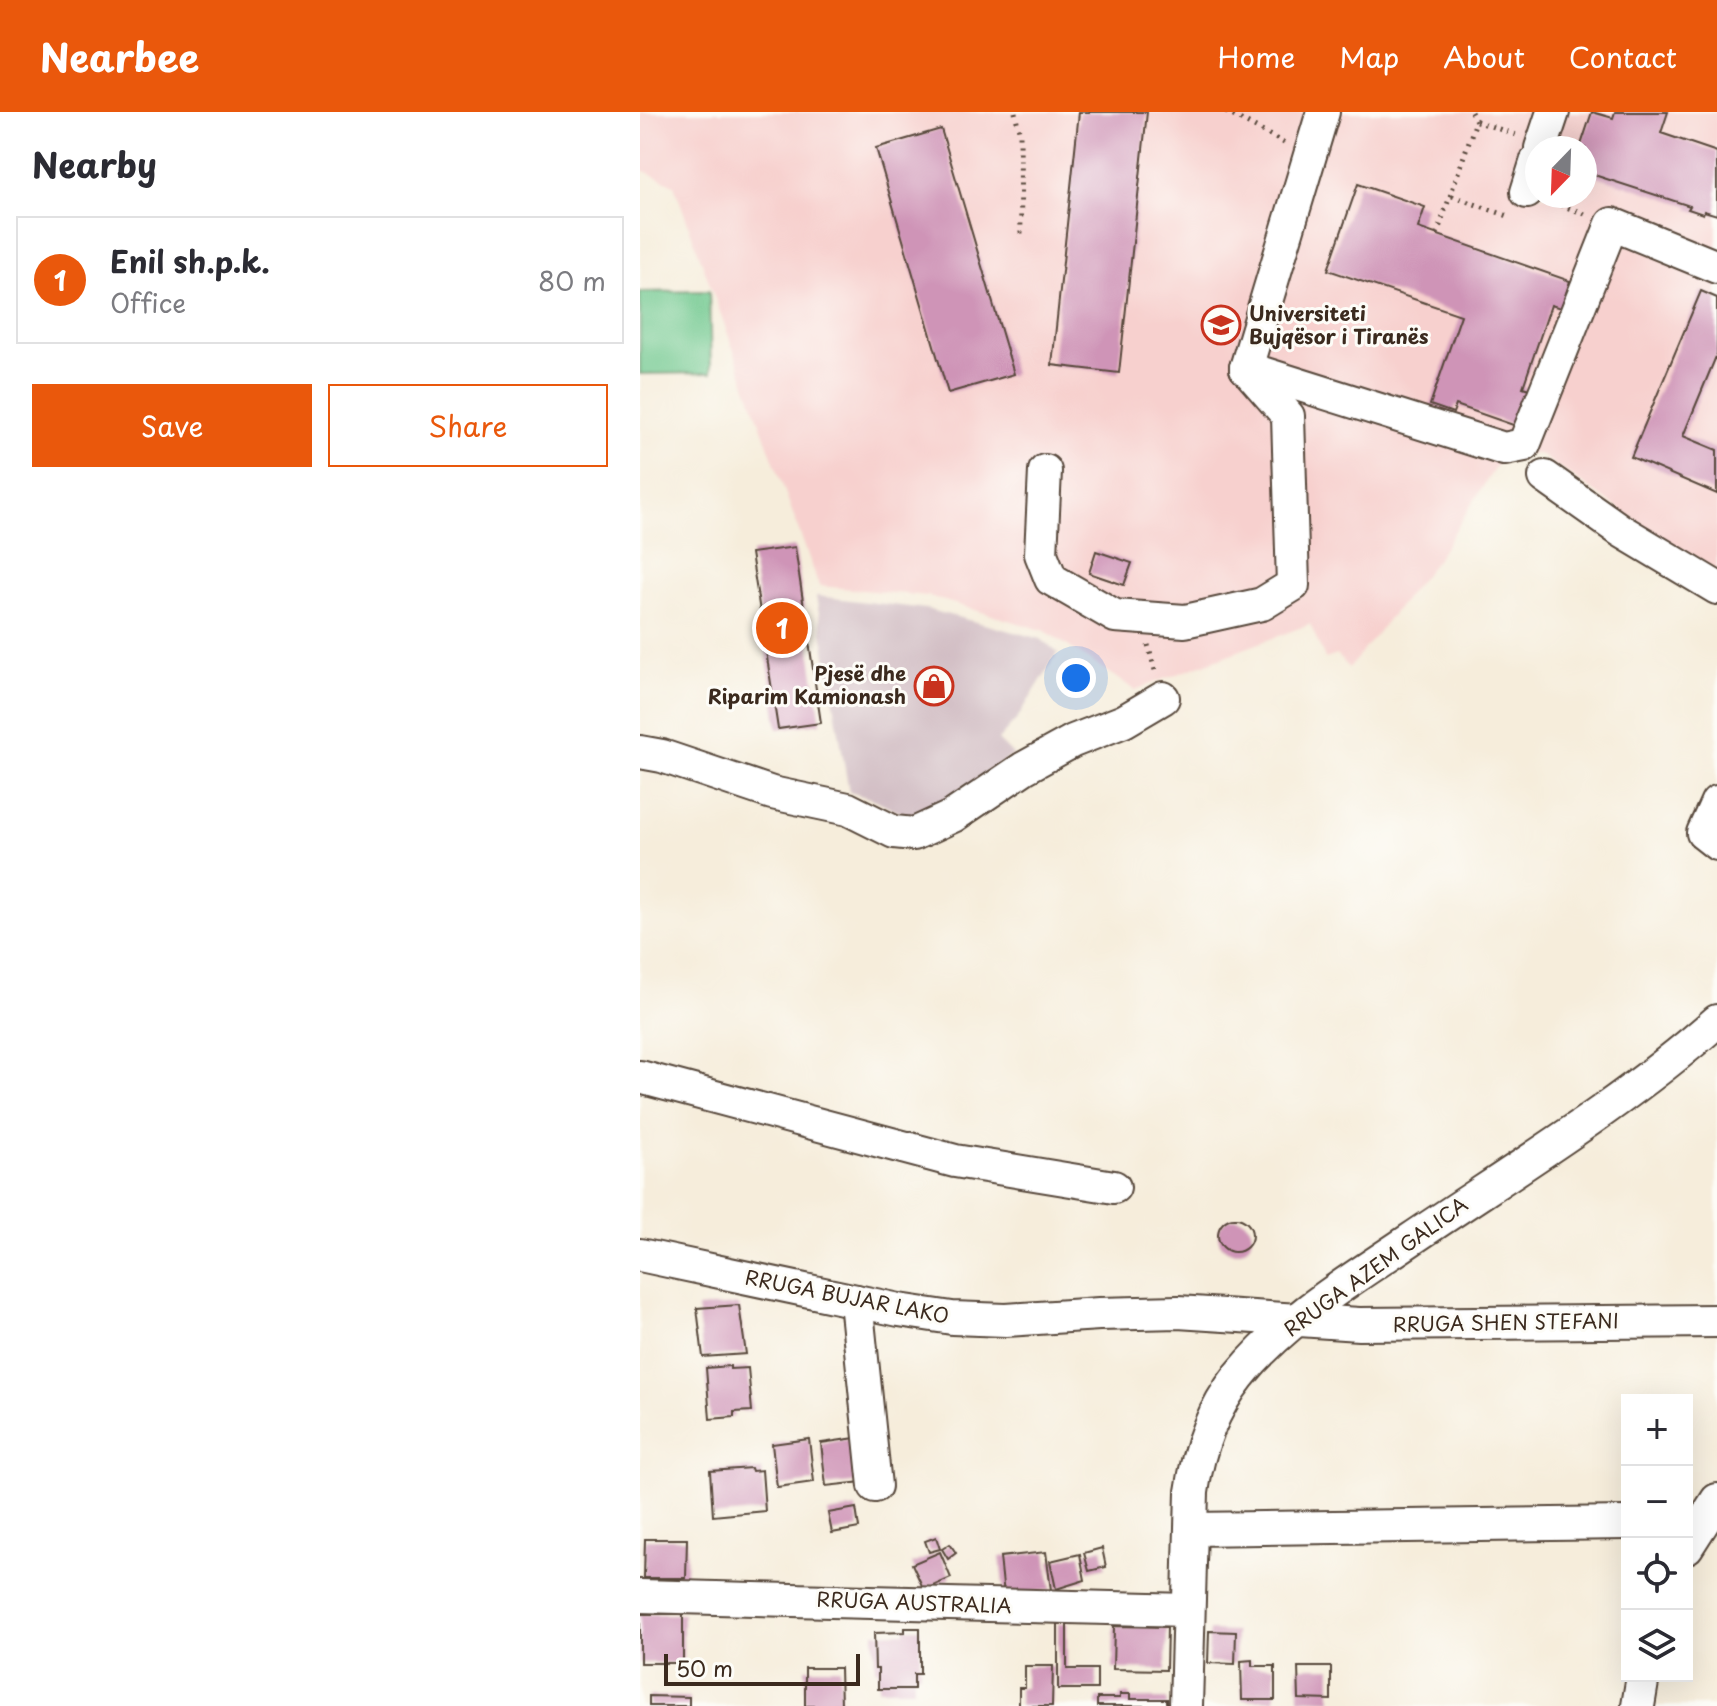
<!DOCTYPE html>
<html lang="en">
<head>
<meta charset="utf-8">
<style>
	:root { --surface:#fff; --page:#f7f7f7; --text:#2b2b33; --muted:#7c7c81; --line:#e1e1e2; --accent:#ea580c }
	body { margin:0; font-family:"Playpen Sans",sans-serif; background:var(--page); color:var(--text) }
	.controls { position:absolute; right:24px; bottom:24px; display:grid; overflow:hidden; border-radius:0px; box-shadow:0 8px 32px #0002 }
	.controls button { width:72px; height:72px; display:grid; place-items:center; padding:0; border:0; border-bottom:2px solid var(--line); background:var(--surface); color:var(--text); font:40px sans-serif }
	.compass { position:absolute; left:885px; top:24px; width:72px; height:72px; border-radius:50%; background:var(--surface); box-shadow:0 8px 32px #0002; rotate:203deg }
	.scale { position:absolute; left:24px; bottom:20px; width:196px; box-sizing:border-box; padding-left:8px; border:4px solid #3b2a1e; border-top:0; font-size:22px; line-height:28px; white-space:nowrap; color:#3b2a1e; -webkit-text-stroke:6px #fdfcf7; paint-order:stroke }
	.you { position:absolute; left:436px; top:566px; width:28px; height:28px; margin:-20px; border:6px solid #fff; border-radius:50%; background:#1a73e8; box-shadow:0 0 0 12px #1a73e833 }
	.badge { display:grid; place-items:center; width:52px; height:52px; border-radius:50%; background:var(--accent); color:#fff; font-size:26px; font-weight:700 }
	.pin { position:absolute; translate:-50% -50%; border:4px solid #fff; box-shadow:0 2px 8px #0006 }
	.list { margin:0; padding:0; list-style:none }
	h2 { display:flex; justify-content:space-between; align-items:center; height:104px; margin:0; padding:0 32px; font-size:34px }
	h2 small { font-size:26px; font-weight:400; color:var(--muted) }
	.list li { display:grid; grid-template-columns:52px 1fr auto; gap:24px; align-items:center; box-sizing:border-box; height:128px; margin:0 16px 16px; padding:0 16px; border:2px solid var(--line); border-radius:0px }
	.list b { display:block; font-size:30px; white-space:nowrap }
	.list p { margin:0; font-size:26px; white-space:nowrap; color:var(--muted) }
	.list em { font-size:26px; font-style:normal; color:var(--muted) }
	.actions { display:flex; gap:16px; padding:24px 32px }
	.actions a { flex:1; padding:18px 0; border:2px solid var(--accent); border-radius:0px; text-align:center; font-size:28px; color:var(--accent) }
	.actions .main { background:var(--accent); color:#fff }
	.icon { flex:none; width:44px; height:44px; fill:none; stroke:currentColor; stroke-width:2; stroke-linecap:round; stroke-linejoin:round }
	.map { position:relative; flex:none; width:1077px; height:1594px; overflow:hidden }
	header { display:flex; align-items:center; gap:48px; box-sizing:border-box; height:112px; padding:0 40px; background:var(--accent); color:#fff }
	header strong { font-size:38px }
	nav { display:flex; gap:44px; margin-inline-start:auto; font-size:28px }
	main { display:flex }
	aside { flex:1; background:var(--surface) }
	.map>svg:first-child { display:block }
	.built { fill:#f7d0ce; fill-rule:evenodd }
	.industrial { fill:#d2bec4 }
	.green { fill:#70c88e; stroke:#567956; stroke-width:2 }
	.building { fill:#cf94b7 }
	.lines { fill:none; stroke-linecap:round; stroke-linejoin:round }
	.minor-casing { stroke:#57473a; stroke-width:36 }
	.path { stroke:#57473a; stroke-width:5; stroke-dasharray:2 6; stroke-linecap:butt }
	.minor { stroke:#fff; stroke-width:32 }
	.labels { text-anchor:middle; stroke-width:6; stroke-linejoin:round; paint-order:stroke }
	.poi-label { font-size:20px; font-weight:bold; fill:#3b2a1e; stroke:#fdfcf7; text-anchor:start }
	.street-label { font-size:20px; fill:#3b2a1e; stroke:#fdfcf7 }
</style>
</head>
<body>
<header>
<strong>Nearbee</strong>
<nav><a>Home</a><a>Map</a><a>About</a><a>Contact</a></nav>
</header>
<main>
<aside>
<h2>Nearby<small></small></h2>
<ul class="list">
<li><span class="badge">1</span><div><b>Enil sh.p.k.</b><p>Office</p></div><em>80 m</em></li>
</ul>
<div class="actions"><a class="main">Save</a><a>Share</a></div>
</aside>
<div class="map">
<svg width="1077" height="1594" viewBox="0 0 1077 1594">
	<rect width="100%" height="100%" fill="#fdfcf7"/>
	<filter id="ink" filterUnits="userSpaceOnUse"><feTurbulence type="fractalNoise" baseFrequency=".0125" numOctaves="2"/><feDisplacementMap in="SourceGraphic" scale="16" xChannelSelector="R" yChannelSelector="G"/><feConvolveMatrix kernelMatrix="1 2 1 2 8 2 1 2 1" color-interpolation-filters="sRGB"/></filter>
	<filter id="wash" filterUnits="userSpaceOnUse"><feTurbulence type="fractalNoise" baseFrequency=".006" numOctaves="4" result="noise"/><feDisplacementMap in="SourceGraphic" scale="32" xChannelSelector="R" yChannelSelector="G"/><feGaussianBlur stdDeviation="1.8" result="paint"/><feColorMatrix in="noise" values="0 0 0 0 0 0 0 0 0 0 0 0 0 0 0 0 0 1.4 0 .05"/><feComposite in="paint" operator="in"/></filter>
	<g filter="url(#wash)">
		<rect width="100%" height="100%" fill="#f6eddb"/>
		<!-- built -->
		<path class="built" d="M0 0H1077V459L1006 415 899 342 863 343 797 447 709 556 697 543 685 547 670 512 495 578 405 519 288 484 179 474 34 73 0 57ZM897 36H945V84H897Z"/>
		<!-- industrial -->
		<polygon class="industrial" points="176,484 286,497 401,527 418,541 377,607 358,628 373,643 299,694 276,702 266,703 236,688 209,680"/>
		<!-- green -->
		<polygon class="green" points="69,179 71,261 0,262 0,180"/>
		<g id="blocks">
			<!-- building -->
			<g class="building">
				<polygon points="439,0 507,0 479,261 412,253"/>
				<polygon points="952,0 973,6 975,0 1028,0 1021,21 1077,40 1077,103 1064,99 1063,102 1048,97 1050,94 945,60 945,36 940,36"/>
				<polygon points="301,17 374,262 308,281 236,36"/>
				<polygon points="718,72 785,95 778,116 930,169 921,196 911,193 883,275 889,277 876,314 816,293 813,301 790,293 821,203 688,158"/>
				<polygon points="1061,179 1077,186 1077,242 1043,324 1077,338 1077,382 991,345"/>
				<polygon points="155,435 181,611 138,617 111,441"/>
				<polygon points="456,439 492,451 484,473 449,461"/>
				<circle cx="595" cy="1123" r="17"/>
				<polygon points="99,1193 106,1242 63,1245 57,1196"/>
				<polygon points="90,1254 90,1257 108,1256 112,1299 94,1300 94,1305 70,1307 66,1256"/>
				<polygon points="216,1326 222,1370 186,1374 181,1331"/>
				<polygon points="169,1327 174,1370 137,1375 132,1332"/>
				<polygon points="111,1356 112,1359 122,1358 125,1399 73,1404 70,1359"/>
				<polygon points="216,1396 219,1416 192,1421 188,1401"/>
				<polygon points="296,1425 300,1437 289,1440 285,1429"/>
				<polygon points="5,1427 47,1427 46,1466 4,1466"/>
				<polygon points="310,1432 316,1441 308,1447 302,1437"/>
				<polygon points="462,1436 466,1455 449,1459 444,1441"/>
				<polygon points="300,1440 311,1466 284,1478 272,1452"/>
				<polygon points="406,1440 411,1478 364,1483 360,1445"/>
				<polygon points="440,1442 445,1468 416,1477 410,1449"/>
				<rect x="0" y="1502" width="43" height="49"/>
				<polygon points="427,1511 427,1557 457,1557 457,1577 418,1577 418,1512"/>
				<polygon points="474,1514 527,1515 526,1558 473,1557"/>
				<polygon points="265,1516 280,1516 280,1562 274,1562 274,1577 238,1577 238,1557 235,1557 234,1521 265,1520"/>
				<polygon points="569,1519 596,1520 595,1552 568,1551"/>
				<polygon points="612,1548 612,1554 635,1554 635,1588 602,1588 601,1549"/>
				<polygon points="385,1554 413,1554 412,1594 379,1594 379,1576 385,1576"/>
				<polygon points="658,1555 691,1555 691,1588 659,1587"/>
				<polygon points="165,1556 200,1556 201,1594 165,1594"/>
				<polygon points="480,1582 490,1582 490,1587 527,1587 527,1594 457,1594 457,1586 480,1586"/>
				<polygon points="9,1584 49,1585 49,1594 9,1594"/>
			</g>
		</g>
	</g>
	<g filter="url(#ink)">
		<use href="#blocks" fill-opacity="0" stroke="#57473a" stroke-width="2"/>
		<g class="lines">
			<!-- minor casing -->
			<g class="minor-casing">
				<g id="minor">
					<polyline points="901,36 913,0"/>
					<polyline points="887,80 897,48"/>
					<polyline points="606,256 864,337 884,333 972,112 1077,155"/>
					<polyline points="606,256 683,0"/>
					<polyline points="405,359 401,442 411,467 475,504 545,509 622,492 653,473 648,304 606,256"/>
					<polyline points="905,365 980,418 1077,476"/>
					<polyline points="0,640 22,644 132,681 208,697 254,720 274,722 313,704 384,656 433,629 484,609 523,586"/>
					<polyline points="1077,690 1063,721 1077,732"/>
					<polyline points="0,965 315,1049 474,1075"/>
					<polyline points="0,1143 259,1198 312,1206 366,1208 459,1202 538,1200 719,1212 1077,1209"/>
					<polyline points="216,1189 235,1374"/>
					<polyline points="552,1417 987,1411"/>
					<polyline points="1047,1435 1077,1388"/>
					<polyline points="0,1484 548,1498"/>
					<path d="M546 1594 552 1380C558 1337 572 1298 599 1264 645 1207 711 1168 770 1128 872 1059 986 990 1077 909"/>
					<polyline points="998,1594 1003,1564"/>
				</g>
			</g>
			<!-- path -->
			<g class="path">
				<polyline points="375,0 380,23 381,127"/>
				<polyline points="586,0 644,31"/>
				<polyline points="836,9 876,23"/>
				<polyline points="812,84 871,105"/>
				<polyline points="913,90 945,102"/>
				<polyline points="797,122 836,9 831,0"/>
				<polyline points="508,533 516,562"/>
			</g>
			<!-- minor -->
			<use href="#minor" class="minor"/>
		</g>
	</g>
	<!-- icons -->
	<defs>
		<g id="university-ring" transform="scale(2)"><circle r="9.5" fill="#fdfcf7" stroke="#c8321e" stroke-width="1.5"/><path d="M0-5L7-2L0 1L-7-2ZM-4 1L0 2.5L4 1V4Q0 6-4 4Z" fill="#c8321e"/></g>
		<g id="shop-ring" transform="scale(2)"><circle r="9.5" fill="#fdfcf7" stroke="#c8321e" stroke-width="1.5"/><path d="M-5-2.5h2.3a2.7 3.5 0 0 1 5.4 0H5L5.5 6h-11ZM-1.5-2.5h3a1.5 2.3 0 0 0-3 0Z" fill="#c8321e"/></g>
	</defs>
	<g fill-rule="evenodd">
		<use href="#university-ring" x="581" y="213"/>
		<use href="#shop-ring" x="294" y="574"/>
	</g>
	<g class="labels">
		<!-- poi labels -->
		<g class="poi-label">
			<text x="609" y="209">Universiteti<tspan x="609" dy="23">Bujqësor i Tiranës</tspan></text>
			<text x="266" y="569" text-anchor="end">Pjesë dhe<tspan x="266" dy="23">Riparim Kamionash</tspan></text>
		</g>
		<!-- street labels -->
		<g class="street-label">
			<text transform="translate(736 1155) rotate(-36)" y="7">RRUGA AZEM GALICA</text>
			<text transform="translate(207 1185) rotate(11)" y="7">RRUGA BUJAR LAKO</text>
			<text transform="translate(866 1211) rotate(-1)" y="7">RRUGA SHEN STEFANI</text>
			<text transform="translate(274 1491) rotate(2)" y="7">RRUGA AUSTRALIA</text>
		</g>
	</g>
</svg>
<div class="controls">
<button>+</button>
<button>−</button>
<button><svg class="icon" aria-label="locate" viewBox="0 0 24 24"><circle cx="12" cy="12" r="6"/><path d="M12 2v4M12 18v4M2 12h4M18 12h4"/></svg></button>
<button><svg class="icon" aria-label="layers" viewBox="0 0 24 24"><path d="M12 4l9 5-9 5-9-5zM3 14l9 5 9-5"/></svg></button>
</div>
<svg class="compass" viewBox="-18 -18 36 36"><path d="M0-13l5 13h-10z" fill="#e53935"/><path d="M0 13l5-13h-10z" fill="#7c7c81"/></svg>
<div class="scale">50 m</div>
<div class="you"></div>
<div class="pin badge" style="left:142px;top:516px">1</div>
</div>
</main>
</body>
</html>
